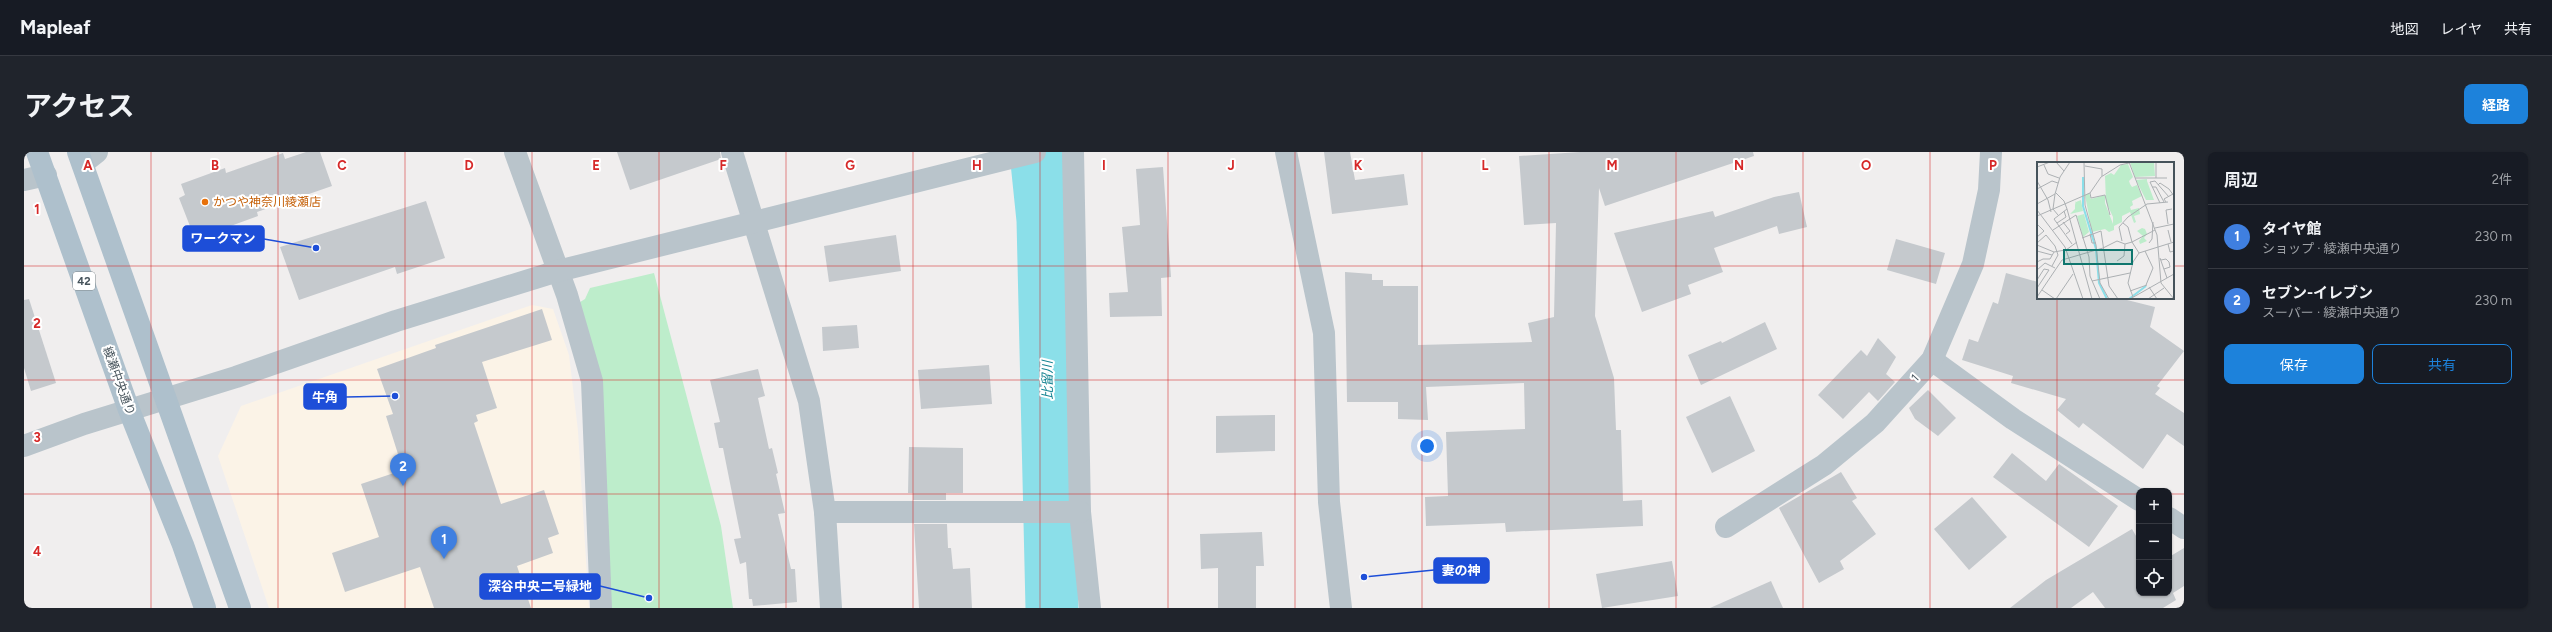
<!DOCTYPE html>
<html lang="ja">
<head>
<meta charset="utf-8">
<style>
	:root { --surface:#171b24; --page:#20242c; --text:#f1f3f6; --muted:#9ea1a6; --line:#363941; --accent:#1d82db }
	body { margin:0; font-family:Figtree,"Noto Sans JP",sans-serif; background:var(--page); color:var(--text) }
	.controls { position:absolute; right:12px; bottom:12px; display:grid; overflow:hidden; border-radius:8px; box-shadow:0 1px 3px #0004 }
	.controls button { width:36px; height:36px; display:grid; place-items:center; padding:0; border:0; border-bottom:1px solid var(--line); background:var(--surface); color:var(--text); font:20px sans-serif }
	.you { position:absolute; left:1403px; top:294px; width:14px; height:14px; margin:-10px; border:3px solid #fff; border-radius:50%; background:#1a73e8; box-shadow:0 0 0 6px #1a73e833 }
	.badge { display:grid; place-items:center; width:26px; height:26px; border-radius:50%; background:var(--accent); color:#fff; font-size:13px; font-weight:700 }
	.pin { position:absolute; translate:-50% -33px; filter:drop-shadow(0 1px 2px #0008) }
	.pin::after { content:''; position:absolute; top:21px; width:14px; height:12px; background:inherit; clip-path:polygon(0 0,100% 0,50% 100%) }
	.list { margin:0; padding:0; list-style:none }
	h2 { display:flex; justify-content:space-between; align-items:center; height:52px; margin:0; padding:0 16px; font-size:17px }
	h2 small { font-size:13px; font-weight:400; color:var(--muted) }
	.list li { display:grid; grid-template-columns:26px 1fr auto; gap:12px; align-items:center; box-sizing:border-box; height:64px; padding:0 16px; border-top:1px solid var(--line) }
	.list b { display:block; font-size:15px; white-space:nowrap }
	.list p { margin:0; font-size:13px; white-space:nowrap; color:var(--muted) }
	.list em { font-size:13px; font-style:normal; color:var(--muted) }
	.actions { display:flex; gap:8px; padding:12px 16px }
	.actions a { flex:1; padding:9px 0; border:1px solid var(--accent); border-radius:8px; text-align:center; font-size:14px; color:var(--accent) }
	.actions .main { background:var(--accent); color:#fff }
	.icon { flex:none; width:22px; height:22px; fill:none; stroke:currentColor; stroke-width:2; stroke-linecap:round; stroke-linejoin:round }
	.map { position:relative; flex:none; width:2160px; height:456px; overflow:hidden; border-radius:8px }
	header { display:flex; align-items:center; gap:24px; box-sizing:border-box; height:56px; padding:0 20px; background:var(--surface); border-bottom:1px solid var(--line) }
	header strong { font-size:19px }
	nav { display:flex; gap:22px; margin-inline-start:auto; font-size:14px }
	.intro { display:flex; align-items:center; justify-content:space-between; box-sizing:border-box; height:96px; padding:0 24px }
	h1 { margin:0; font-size:28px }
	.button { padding:10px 18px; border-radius:8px; background:var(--accent); color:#fff; font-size:14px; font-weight:700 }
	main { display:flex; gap:24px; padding:0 24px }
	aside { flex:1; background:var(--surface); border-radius:8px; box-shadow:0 1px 3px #0004 }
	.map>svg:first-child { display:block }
	.commercial { fill:#fbf3e7 }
	.green { fill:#bdedcb }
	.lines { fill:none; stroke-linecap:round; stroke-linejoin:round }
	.river { stroke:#8bdfe9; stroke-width:53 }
	.building { fill:#c5c9cd }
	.minor { stroke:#b9c4cb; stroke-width:22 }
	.major { stroke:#aec0cc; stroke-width:22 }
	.grid { fill:none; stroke:#d62828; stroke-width:1; stroke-opacity:0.55 }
	.food-dot { fill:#e8710a; stroke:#fff; stroke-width:1.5 }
	.labels { text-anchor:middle; stroke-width:4; stroke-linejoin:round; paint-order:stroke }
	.shield { fill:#fff; stroke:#7e878c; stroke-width:1 }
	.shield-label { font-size:11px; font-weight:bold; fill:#46535b }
	.food-label { font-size:12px; fill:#c56008; stroke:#fff; text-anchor:start }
	.street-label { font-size:12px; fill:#46535b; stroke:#fff }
	.water-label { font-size:13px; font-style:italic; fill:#0f808f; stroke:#fff }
	.inset-river { fill:none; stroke:#8bdfe9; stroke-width:2 }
	.inset-road { fill:none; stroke:#acb0b3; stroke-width:1 }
	.view { fill:#0f766e; fill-opacity:0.15; stroke:#0f766e; stroke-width:2 }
	.inset-edge { fill:none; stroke:#46535b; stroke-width:2 }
	.grid-label { font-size:13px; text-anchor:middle; font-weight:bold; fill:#d62828; stroke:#fff; stroke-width:4; stroke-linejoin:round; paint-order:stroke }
	.leader { fill:none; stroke:#1d4ed8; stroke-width:1.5 }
	.callout-dot { fill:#1d4ed8; stroke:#fff; stroke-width:1.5 }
	.callout { fill:#1d4ed8; stroke:#1d4ed8; stroke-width:1.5 }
	.callout-label { font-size:13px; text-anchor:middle; font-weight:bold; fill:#fff }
</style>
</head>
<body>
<header>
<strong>Mapleaf</strong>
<nav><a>地図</a><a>レイヤ</a><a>共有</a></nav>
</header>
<div class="intro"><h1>アクセス</h1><a class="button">経路</a></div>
<main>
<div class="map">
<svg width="2160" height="456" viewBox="0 0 2160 456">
	<rect width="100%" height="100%" fill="#f0eeee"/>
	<!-- commercial -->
	<polygon class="commercial" points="508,153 529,157 545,203 554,279 565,456 245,456 194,304 217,254"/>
	<!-- green -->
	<polygon class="green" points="630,121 697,374 709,456 586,456 553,152 561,147 566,136"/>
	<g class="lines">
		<!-- river -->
		<polyline class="river" points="1012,0 1019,68 1028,456"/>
	</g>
	<!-- building -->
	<g class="building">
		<polygon points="282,0 296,0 308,34 233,60 234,64 171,87 155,46 161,43 157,32 201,16 202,21 259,1 261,7"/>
		<polygon points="593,0 696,0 697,7 606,38"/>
		<polygon points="1300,0 1326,0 1331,28 1380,22 1384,53 1308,62"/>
		<polygon points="1556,0 1729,0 1730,4 1581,54 1575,36 1571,164 1590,226 1592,278 1597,278 1599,349 1618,348 1619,374 1482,380 1481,371 1402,374 1401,345 1424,344 1422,280 1501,277 1500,231 1402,235 1404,268 1374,267 1374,250 1323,250 1321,120 1348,122 1348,128 1359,128 1359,134 1394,134 1394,193 1508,190 1504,171 1530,165 1532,71 1500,73 1495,4"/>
		<polygon points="1139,15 1147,125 1137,126 1138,164 1086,165 1085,141 1104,140 1098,75 1116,73 1112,17"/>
		<polygon points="1775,40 1783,75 1755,82 1753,74 1690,96 1699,120 1664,133 1667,142 1618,160 1590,81 1689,59 1691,65 1750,45"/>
		<polygon points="402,49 421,106 373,122 371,115 275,148 256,95"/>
		<polygon points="872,83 877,119 805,130 800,94"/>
		<polygon points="1872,87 1921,101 1912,132 1863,118"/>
		<polygon points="1982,121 2014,130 2014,146 2095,146 2131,155 2126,175 2160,199 2133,234 2136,236 2131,242 2160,261 2160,294 2143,282 2119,317 2059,271 2055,276 2033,258 2042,247 1987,231 1989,224 1938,208 1945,187 1954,190 1969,150 1974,152"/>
		<polygon points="5,147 32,231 7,239 0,216 0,148"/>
		<polygon points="518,157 528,188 458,210 473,256 452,263 454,269 450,271 477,352 520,338 535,382 524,386 529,401 493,414 507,456 410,456 396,415 321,440 308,401 355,385 337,332 379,318 362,264 369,262 353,217 412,196 411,193"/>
		<polygon points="1741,170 1753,197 1677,233 1664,203 1697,189 1698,191"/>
		<polygon points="833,173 835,196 799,199 798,175"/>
		<polygon points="1854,186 1872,205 1862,222 1871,230 1854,249 1845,240 1819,267 1794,243 1837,198 1843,204"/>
		<polygon points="965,213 968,252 897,257 894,218"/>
		<polygon points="734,217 741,244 734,246 745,297 748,296 754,321 752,322 761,361 754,362 767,417 771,417 773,450 729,454 728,447 725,447 722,410 716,412 710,387 717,386 699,296 695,296 690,271 696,270 686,228"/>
		<polygon points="1904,238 1932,266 1914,284 1891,267 1885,256"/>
		<polygon points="1706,244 1731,299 1688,321 1662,265"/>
		<polygon points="1251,263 1251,299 1192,301 1192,264"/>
		<polygon points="885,295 939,296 939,341 922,341 922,348 889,348 889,341 884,341"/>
		<polygon points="1988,301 2022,329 2035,312 2094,354 2065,395 1969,325"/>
		<polygon points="1817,320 1833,346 1828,349 1852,382 1816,409 1820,417 1795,431 1755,356"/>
		<polygon points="1948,345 1983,385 1945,418 1910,377"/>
		<polygon points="890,372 923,372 924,396 927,396 929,417 946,416 948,456 895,456"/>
		<polygon points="2108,377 2115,389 2115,441 2145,441 2145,405 2160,396 2160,434 2149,441 2152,448 2139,456 2081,456 2069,440 2047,456 1986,456 2022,428"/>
		<polygon points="1238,380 1240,414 1232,414 1232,456 1194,456 1194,416 1177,417 1176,382"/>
		<polygon points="1648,409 1654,444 1578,456 1572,422"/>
		<polygon points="1747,429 1759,456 1686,456"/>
	</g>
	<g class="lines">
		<!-- minor -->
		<g class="minor">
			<polyline points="491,0 543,143 568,229 577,456"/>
			<polyline points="708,0 785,249 801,360 807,456"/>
			<polyline points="1049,0 1056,360 1066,456"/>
			<polyline points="1262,0 1300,181 1305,350 1317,456"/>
			<polyline points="59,11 73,0"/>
			<polyline points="0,28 22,23"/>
			<polyline points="1908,208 1989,267 2115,348"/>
			<polyline points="0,294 60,272 212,225 372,169 534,119 1011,0"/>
			<polyline points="801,360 1056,360"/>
			<polyline points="2145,366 2160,376"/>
			<polyline points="1702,375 1800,313 1851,271 1908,208 1949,112 1965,38 1967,0"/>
		</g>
		<!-- major -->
		<g class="major">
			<polyline points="13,0 105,258 159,393 181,456"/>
			<polyline points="54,0 216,456"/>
		</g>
	</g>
	<!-- grid -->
	<path class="grid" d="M127 0V456M254 0V456M381 0V456M508 0V456M635 0V456M762 0V456M889 0V456M1016 0V456M1144 0V456M1271 0V456M1398 0V456M1525 0V456M1652 0V456M1779 0V456M1906 0V456M2033 0V11M0 114H2014M2149 114H2160M2033 146V456M0 228H2160M0 342H2115M2145 342H2160"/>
	<!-- markers -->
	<circle class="food-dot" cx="181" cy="50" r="4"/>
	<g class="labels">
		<!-- shield labels -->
		<rect class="shield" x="49" y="120" width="22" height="18" rx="3"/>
		<g class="shield-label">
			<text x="60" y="133">42</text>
		</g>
		<!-- food labels -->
		<g class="food-label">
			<text x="189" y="54">かつや神奈川綾瀬店</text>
		</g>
		<!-- street labels -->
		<g class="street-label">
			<text transform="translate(1891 226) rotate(-47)" y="4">1</text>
			<text transform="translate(95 229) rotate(70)" y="4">綾瀬中央通り</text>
		</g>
		<!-- water labels -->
		<g class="water-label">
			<text transform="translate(1023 228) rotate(-91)" y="5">比留川</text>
		</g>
	</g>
	<!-- overview -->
	<g transform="translate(2013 10)">
		<rect width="137" height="137" fill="#f0eeee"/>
		<path d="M93 0H117L118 14 98 15ZM91 2 96 15 92 19 93 22 95 25 100 23 105 34 95 39 96 43 93 45 94 48 102 46 103 52 97 54 99 60 97 61 93 50 85 54V60L77 64V68L72 70 68 67 55 70 48 33 52 31 54 37 68 33V41L76 62V55L69 40 68 14 74 11 77 13 84 3ZM110 17V19L117 38H109L99 18ZM38 38 39 43V40L44 38 46 49 33 52 38 47ZM47 52 52 70 46 75 40 54ZM105 66 108 67 110 72 107 76 110 79 103 82 102 79 106 74 100 69Z" fill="#bdedcb"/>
		<path class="inset-river" d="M46 15V44L59 87 62 121 70 137M92 137 109 124"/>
		<path class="inset-road" d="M19 0 27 9M47 0 48 43 59 83 63 121 72 137M92 0 120 73 124 121 137 137M119 0V16M7 3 11 12 22 16M48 4 65 7V14M0 5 13 0M98 16H130M0 19 11 38 14 50M121 23 123 21 132 27 137 34M115 25H119L127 40M0 27 15 19 21 21M18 30 27 39 30 47 55 137M53 31 54 36 68 33 73 53M129 40 127 37 136 32M123 41 113 20 118 19 132 35M0 42 18 32M30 47 17 57 35 82M0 48 28 85 46 137M21 53 16 47 18 32 23 15 33 0M0 54 53 31 64 15 83 3 92 1M26 60 33 69 29 72M20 61 29 55 27 49M0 62 7 69 0 75M131 62 129 48 135 47M118 66 137 62M16 68 39 53 52 95 53 114 63 137M131 68 134 80M53 72 55 81H59M45 76 64 69 72 124 81 137M85 79 82 65 91 55 110 42 131 40M0 81 9 73 18 84 21 93 15 104M112 81 115 77 116 60M131 82 133 90 137 89M0 83 17 90 28 88M29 88 40 80M0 89 15 93M108 89 116 106 109 123M102 91 137 80M123 96 130 116M124 98 129 97 132 100 133 105 127 107M80 99 87 94 88 82M0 100 6 97H13L17 90M0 108 8 101 18 106M0 118 7 107 12 108 0 126M55 119 93 111M112 125 120 137M5 128 18 137M93 129 110 123M0 135 25 98 66 86 80 79 88 82 95 80 91 65 86 61M96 135 91 121 96 100 102 91 95 80 118 68M19 137 36 112M93 137 137 112M111 137 127 126"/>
		<path class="view" d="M27 88H95V102H27Z"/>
		<rect width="137" height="137" class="inset-edge"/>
	</g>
	<g class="grid-label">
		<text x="64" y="18">A</text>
		<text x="191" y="18">B</text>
		<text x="318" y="18">C</text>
		<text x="445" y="18">D</text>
		<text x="572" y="18">E</text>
		<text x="699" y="18">F</text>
		<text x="826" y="18">G</text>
		<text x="953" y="18">H</text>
		<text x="1080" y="18">I</text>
		<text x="1207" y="18">J</text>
		<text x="1334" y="18">K</text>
		<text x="1461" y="18">L</text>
		<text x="1588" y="18">M</text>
		<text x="1715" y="18">N</text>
		<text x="1842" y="18">O</text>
		<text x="1969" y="18">P</text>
		<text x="13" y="62">1</text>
		<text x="13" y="176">2</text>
		<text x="13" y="290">3</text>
		<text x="13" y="404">4</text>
	</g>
	<!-- callouts -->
	<path class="leader" d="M292 96L240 87M371 244L322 245M1340 425L1410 418M625 446L576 434"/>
	<g class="callout-dot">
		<circle cx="292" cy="96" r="4"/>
		<circle cx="371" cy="244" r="4"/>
		<circle cx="1340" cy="425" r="4"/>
		<circle cx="625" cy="446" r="4"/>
	</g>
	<g class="callout">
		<rect x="159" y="74" width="81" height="25" rx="4"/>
		<rect x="280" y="232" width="42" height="25" rx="4"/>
		<rect x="1410" y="406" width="55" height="25" rx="4"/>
		<rect x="456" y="422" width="120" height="25" rx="4"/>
	</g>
	<g class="callout-label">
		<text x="199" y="91">ワークマン</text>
		<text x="301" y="250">牛角</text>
		<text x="1437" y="423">妻の神</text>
		<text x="516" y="439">深谷中央二号緑地</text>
	</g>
</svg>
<div class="controls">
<button>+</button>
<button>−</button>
<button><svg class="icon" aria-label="locate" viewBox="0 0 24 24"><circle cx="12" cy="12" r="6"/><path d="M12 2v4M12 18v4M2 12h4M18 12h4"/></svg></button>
</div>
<div class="you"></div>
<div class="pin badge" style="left:420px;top:407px;background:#3f7fe0">1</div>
<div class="pin badge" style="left:379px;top:334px;background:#3f7fe0">2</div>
</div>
<aside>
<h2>周辺<small>2件</small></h2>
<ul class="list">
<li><span class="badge" style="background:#3f7fe0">1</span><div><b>タイヤ館</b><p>ショップ · 綾瀬中央通り</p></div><em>230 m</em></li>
<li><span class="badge" style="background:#3f7fe0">2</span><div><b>セブン-イレブン</b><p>スーパー · 綾瀬中央通り</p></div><em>230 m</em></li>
</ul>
<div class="actions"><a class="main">保存</a><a>共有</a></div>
</aside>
</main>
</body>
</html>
